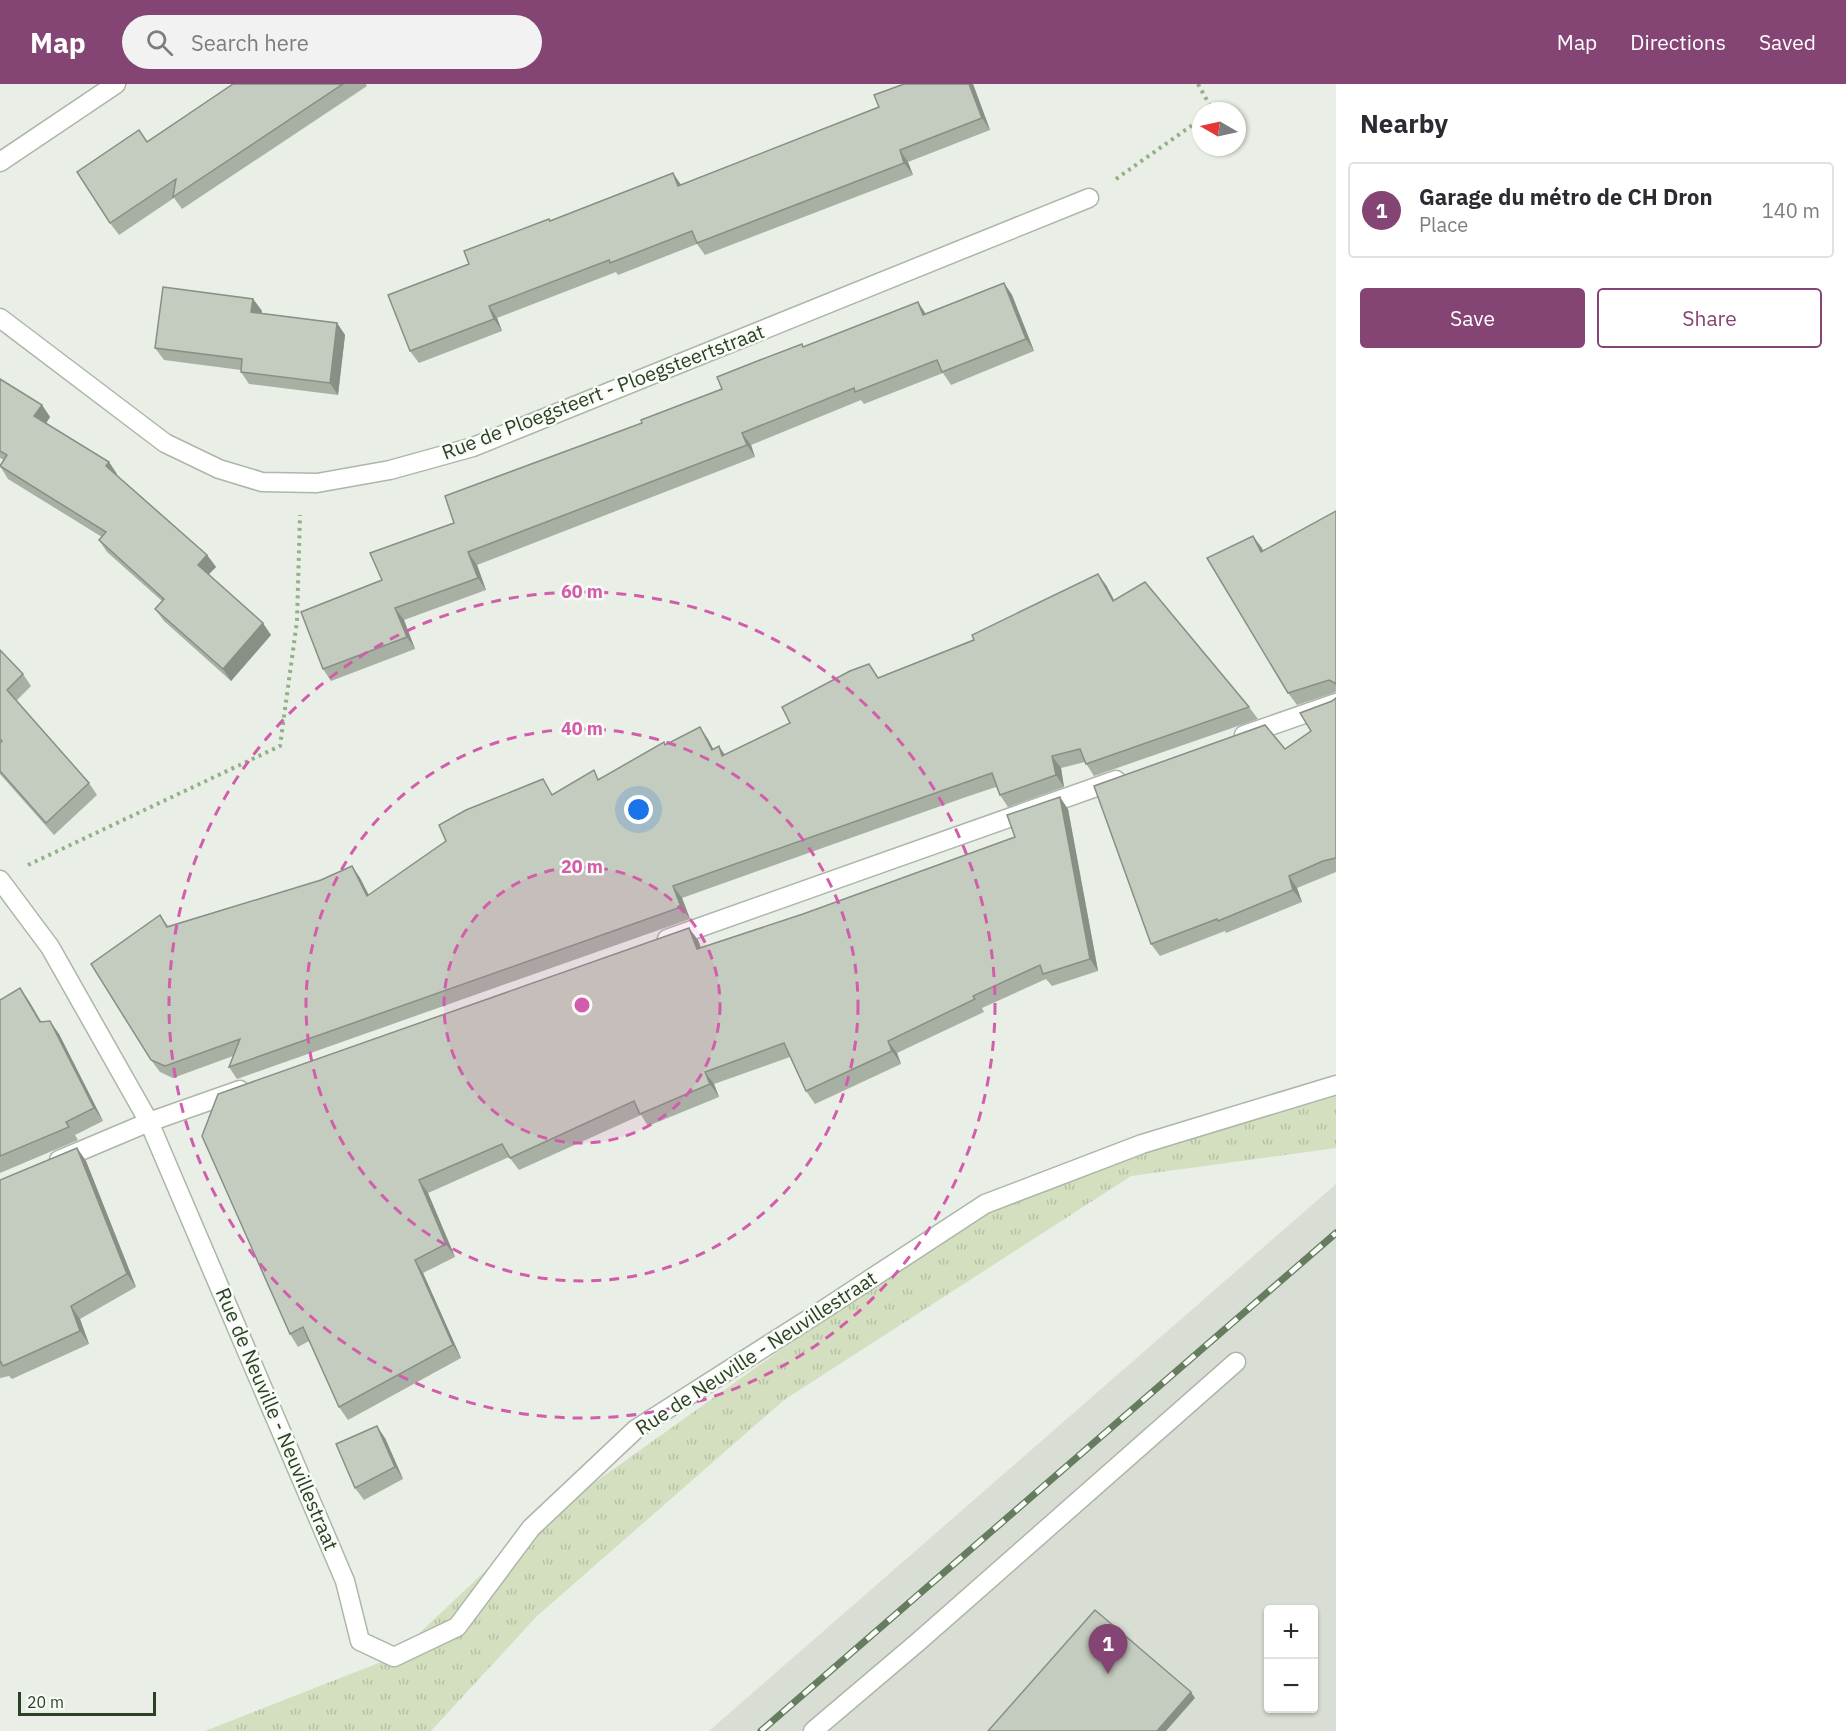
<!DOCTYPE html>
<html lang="en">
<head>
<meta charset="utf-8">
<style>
	:root { --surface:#fff; --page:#f2f2f3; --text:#2b2b33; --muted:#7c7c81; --line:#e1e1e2; --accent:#844474 }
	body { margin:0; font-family:"IBM Plex Sans",sans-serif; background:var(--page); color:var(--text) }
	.controls { position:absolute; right:18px; bottom:18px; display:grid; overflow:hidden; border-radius:6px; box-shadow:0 2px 4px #0004 }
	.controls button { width:54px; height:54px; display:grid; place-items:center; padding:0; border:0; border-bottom:2px solid var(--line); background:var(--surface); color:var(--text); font:30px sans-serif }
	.compass { position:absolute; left:1192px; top:18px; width:54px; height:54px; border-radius:50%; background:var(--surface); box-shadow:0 2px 4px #0004; rotate:279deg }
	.scale { position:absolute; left:18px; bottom:15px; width:138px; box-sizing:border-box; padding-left:6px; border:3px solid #2a4124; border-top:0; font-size:16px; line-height:21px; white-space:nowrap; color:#2a4124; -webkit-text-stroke:4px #f8fbf6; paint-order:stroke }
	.you { position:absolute; left:639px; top:726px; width:21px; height:21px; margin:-15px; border:4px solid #fff; border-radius:50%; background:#1a73e8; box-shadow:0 0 0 9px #1a73e833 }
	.badge { display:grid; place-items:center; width:39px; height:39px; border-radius:50%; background:var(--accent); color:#fff; font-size:20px; font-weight:700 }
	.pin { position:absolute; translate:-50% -50px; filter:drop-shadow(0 2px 3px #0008) }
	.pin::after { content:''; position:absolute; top:32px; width:21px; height:18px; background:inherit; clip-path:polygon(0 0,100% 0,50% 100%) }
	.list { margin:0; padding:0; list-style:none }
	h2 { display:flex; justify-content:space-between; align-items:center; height:78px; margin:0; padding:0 24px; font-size:26px }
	h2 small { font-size:20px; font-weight:400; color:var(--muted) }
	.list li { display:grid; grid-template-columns:39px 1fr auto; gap:18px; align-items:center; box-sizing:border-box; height:96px; margin:0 12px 12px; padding:0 12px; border:2px solid var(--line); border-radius:6px }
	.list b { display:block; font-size:22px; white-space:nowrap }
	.list p { margin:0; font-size:20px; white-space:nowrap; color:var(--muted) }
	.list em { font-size:20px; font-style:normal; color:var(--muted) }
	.actions { display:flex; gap:12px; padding:18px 24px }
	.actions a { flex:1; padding:14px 0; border:2px solid var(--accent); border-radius:6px; text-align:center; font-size:21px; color:var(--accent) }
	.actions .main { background:var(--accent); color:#fff }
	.icon { flex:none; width:33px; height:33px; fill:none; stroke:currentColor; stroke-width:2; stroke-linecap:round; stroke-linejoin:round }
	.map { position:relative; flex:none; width:1336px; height:1647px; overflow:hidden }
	header { display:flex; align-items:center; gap:36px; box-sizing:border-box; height:84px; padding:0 30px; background:var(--accent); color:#fff }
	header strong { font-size:28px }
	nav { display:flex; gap:33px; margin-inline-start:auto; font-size:21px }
	.search { width:420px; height:54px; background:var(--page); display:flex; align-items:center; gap:15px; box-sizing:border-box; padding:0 21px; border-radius:33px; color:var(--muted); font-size:22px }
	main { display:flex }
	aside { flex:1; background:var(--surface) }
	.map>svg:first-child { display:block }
	.built { fill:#d8ded4; fill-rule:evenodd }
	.grass { fill:url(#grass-tufts) }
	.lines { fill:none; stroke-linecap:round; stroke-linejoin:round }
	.service-casing { stroke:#acb7a8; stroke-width:21 }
	.minor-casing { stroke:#acb7a8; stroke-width:21 }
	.path { stroke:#91b186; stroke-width:4; stroke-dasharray:3 4.5; stroke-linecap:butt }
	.service { stroke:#fff; stroke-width:18 }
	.minor { stroke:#fff; stroke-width:18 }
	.rail-casing { stroke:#657c5f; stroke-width:7 }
	.rail { stroke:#f8fbf6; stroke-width:4.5; stroke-dasharray:14; stroke-linecap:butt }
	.wall { fill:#a8afa3 }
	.shaded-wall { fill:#888f85 }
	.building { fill:#c3ccbe; stroke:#888f85; stroke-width:1.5 }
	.ring { fill:none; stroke:#d25dab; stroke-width:3; stroke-dasharray:10 8 }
	.labels { text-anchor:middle; stroke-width:5; stroke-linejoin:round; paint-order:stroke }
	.street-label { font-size:20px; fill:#2a4124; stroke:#f8fbf6 }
	.centre { fill:#d25dab; stroke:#f8fbf6; stroke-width:3 }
	.ring-label { font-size:18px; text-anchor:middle; font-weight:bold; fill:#d25dab; stroke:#f8fbf6; stroke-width:5; stroke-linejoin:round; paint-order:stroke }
</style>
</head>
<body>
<header>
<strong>Map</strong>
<div class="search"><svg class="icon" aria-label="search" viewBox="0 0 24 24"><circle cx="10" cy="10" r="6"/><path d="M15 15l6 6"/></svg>Search here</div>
<nav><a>Map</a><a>Directions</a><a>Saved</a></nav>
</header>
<main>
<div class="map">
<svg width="1336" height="1647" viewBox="0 0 1336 1647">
	<defs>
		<pattern id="grass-tufts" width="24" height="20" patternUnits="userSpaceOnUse" patternTransform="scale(1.5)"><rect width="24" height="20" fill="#d4dfbf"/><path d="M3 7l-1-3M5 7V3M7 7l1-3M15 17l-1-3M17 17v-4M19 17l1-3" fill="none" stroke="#b6c1a4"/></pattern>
	</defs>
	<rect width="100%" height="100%" fill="#e9eee6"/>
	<!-- built -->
	<path class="built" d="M1336 1100V1647H709ZM1268 1526H1314V1624H1268Z"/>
	<!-- grass -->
	<polygon class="grass" points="1336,1005 1336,1064 1131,1092 784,1316 537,1532 431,1647 205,1647 394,1573 531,1444 985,1120"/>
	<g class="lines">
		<!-- service casing -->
		<g class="service-casing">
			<polyline id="service" points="813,1647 918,1558 1236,1278"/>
		</g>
		<!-- minor casing -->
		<g class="minor-casing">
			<g id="minor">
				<polyline points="0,78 116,0"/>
				<polyline points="0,234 165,359 219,385 262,398 317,399 390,386 473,363 1089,114"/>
				<polyline points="1244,651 1336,619"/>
				<polyline points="0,796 50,863 149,1038 345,1497 360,1557 394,1573 457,1543 531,1444 636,1345 823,1226 985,1120 1142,1060 1336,1001"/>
				<polyline points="667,855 1116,696"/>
				<polyline points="59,1076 149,1038 240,1006"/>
			</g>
		</g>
		<!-- path -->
		<g class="path">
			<polyline points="1198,0 1213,27"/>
			<polyline points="1116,95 1201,35"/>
			<polyline points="28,781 280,662 297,537 300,431"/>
		</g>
		<!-- service -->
		<use href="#service" class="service"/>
		<!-- minor -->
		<use href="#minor" class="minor"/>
		<!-- rail casing -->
		<g class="rail-casing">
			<polyline id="rail" points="761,1647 1336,1149"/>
		</g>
		<!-- rail -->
		<use href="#rail" class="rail"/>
	</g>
	<!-- wall -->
	<g class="wall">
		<polygon points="233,0 366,0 367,2 182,125 174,114 119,151 110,139 139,46 147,57"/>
		<polygon points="973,0 990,46 908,78 913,91 705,171 697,160 618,191 616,188 497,234 502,247 419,279 410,267 469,180 673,89 681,101"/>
		<polygon points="1004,199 1012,211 1034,267 951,301 943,289 864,320 861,316 751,361 755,373 477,481 486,506 404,536 415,565 331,597 323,585 382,496 454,439 642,339 722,305 802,260 804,263 926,229"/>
		<polygon points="253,215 262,227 261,229 337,239 345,251 338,311 249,300 241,288 241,286 164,276 155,264"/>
		<polygon points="0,295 42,321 50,333 46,339 109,378 117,391 207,471 216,483 208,491 271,551 231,597 164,537 155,525 162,517 107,468 99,456 102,453 8,395 0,382 4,376 0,374"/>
		<polygon points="1336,427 1336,608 1297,621 1288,609 1262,464 1263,467"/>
		<polygon points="1106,501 1114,516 1249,623 1258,635 1094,692 1085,678 1061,684 1064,703 1008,723 1000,711 996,703 966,713 682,814 690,835 237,995 229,983 233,972 173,994 160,988 151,976 160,831 168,842 321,796 352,782 360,794 369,811 553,710 600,694 666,661 708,655 713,665 725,671 790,639 879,594"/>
		<polygon points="0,566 23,590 31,602 16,617 89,699 97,711 54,751 0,690"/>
		<polygon points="1336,614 1336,788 1297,804 1302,818 1226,849 1225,847 1160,872 1151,860 1285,665 1311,647 1332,617"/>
		<polygon points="1068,725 1098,887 1052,902 1046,895 982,924 984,928 897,969 901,980 815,1020 806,1007 790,973 714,1000 719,1013 648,1042 641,1031 519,1086 509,1073 428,1109 455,1173 423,1189 461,1274 348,1336 339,1323 309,1257 298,1263 290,1250 202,1052 698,856 701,864 803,830 1015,753"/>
		<polygon points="20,904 41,938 59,950 103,1037 75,1051 78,1056 0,1089 0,916"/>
		<polygon points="77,1064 86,1077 136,1203 80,1235 89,1260 12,1295 9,1292 0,1294 0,1096"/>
		<polygon points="385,1354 403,1395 364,1416 355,1404"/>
	</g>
	<!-- shaded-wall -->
	<g class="shaded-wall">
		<polygon points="969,0 973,0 990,46 982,34"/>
		<polygon points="900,66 908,78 913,91 904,79"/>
		<polygon points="673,89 681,101 678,102"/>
		<polygon points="1004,199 1012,211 1034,267 1026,255"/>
		<polygon points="253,215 262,227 259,240 251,228"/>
		<polygon points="918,218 926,230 923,231"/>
		<polygon points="489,222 497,234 502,247 494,235"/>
		<polygon points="337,239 345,251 338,311 330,299"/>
		<polygon points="42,321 50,333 43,344 34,332"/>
		<polygon points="742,349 751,361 755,373 747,361"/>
		<polygon points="109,378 117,390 115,394 106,382"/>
		<polygon points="1253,452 1262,464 1269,480 1261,468"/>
		<polygon points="468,468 477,481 486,506 478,494"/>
		<polygon points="207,471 216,483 206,493 198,481"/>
		<polygon points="1098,490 1106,501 1121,529 1113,517"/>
		<polygon points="395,524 404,536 415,565 407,553"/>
		<polygon points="263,539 271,551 231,597 223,585"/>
		<polygon points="700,643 708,655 720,678 712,666"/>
		<polygon points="719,662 727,674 722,672"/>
		<polygon points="1052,672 1061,684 1064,703 1056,691"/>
		<polygon points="1060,713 1068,725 1098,887 1090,875"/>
		<polygon points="352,782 360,794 375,824 367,812"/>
		<polygon points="1289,792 1297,804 1302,818 1293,806"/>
		<polygon points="673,802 682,814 690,835 681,823"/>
		<polygon points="689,844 698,856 706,878 697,865"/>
		<polygon points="20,904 29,917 49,951 40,938"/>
		<polygon points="50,937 59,950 103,1037 94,1024"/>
		<polygon points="888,957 897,969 901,980 892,967"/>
		<polygon points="705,988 714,1000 719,1013 710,1000"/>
		<polygon points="77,1064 86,1077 136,1203 127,1190"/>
		<polygon points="419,1096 428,1109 455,1173 446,1160"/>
		<polygon points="415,1176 423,1189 461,1274 453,1261"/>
		<polygon points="71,1222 80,1235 89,1260 80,1247"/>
		<polygon points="377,1342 385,1354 403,1395 395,1383"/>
		<polygon points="1191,1608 1195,1614 1166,1647 1157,1647"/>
	</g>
	<!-- building -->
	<g class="building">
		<polygon points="233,0 343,0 173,113 176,95 110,139 77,88 139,46 147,58"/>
		<polygon points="904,0 969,0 982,34 900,66 904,79 697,159 692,147 610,179 609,176 489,222 494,235 410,267 388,211 469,180 464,167 549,135 550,137 673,89 678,102 879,23 874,11"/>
		<polygon points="1004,199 1026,255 942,288 937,276 855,308 854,304 742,349 747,361 468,468 478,494 395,524 407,553 323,585 301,528 382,496 370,469 454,439 445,412 642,339 641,336 722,305 717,293 760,276 802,260 803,263 918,218 923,231"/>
		<polygon points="163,203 253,215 251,228 337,239 330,299 241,288 242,275 155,264"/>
		<polygon points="0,295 42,321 34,332 109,378 106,382 207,471 198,481 263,539 223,585 155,525 164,515 99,456 106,448 0,382 7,371 0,367"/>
		<polygon points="1336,427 1336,601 1335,599 1329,596 1288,609 1207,474 1253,452 1261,468"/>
		<polygon points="1098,490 1113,517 1145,498 1249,623 1086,680 1080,665 1052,672 1056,691 1000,711 992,689 958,701 673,802 681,823 229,983 240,955 165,982 151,976 91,880 160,831 167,843 321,796 352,782 367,812 446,757 439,741 466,726 543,695 552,711 594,686 598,696 664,658 665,661 700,643 712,666 719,662 722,672 790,639 782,623 850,587 869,580 878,594 974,556 972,551"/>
		<polygon points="0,566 23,590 7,606 89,699 46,739 0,687 0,659 2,657 0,655"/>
		<polygon points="1336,614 1336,774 1323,777 1289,792 1293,806 1218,837 1217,835 1151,860 1094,702 1265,641 1285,665 1311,647 1300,629 1332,617"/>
		<polygon points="1060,713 1090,875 1043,890 1040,881 973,912 975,915 888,957 892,967 806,1007 784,959 705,988 710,1000 640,1030 634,1017 510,1074 502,1060 419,1096 446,1160 415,1176 453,1261 339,1323 303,1243 290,1250 202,1052 218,1010 689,844 697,865 803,830 1015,753 1007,731"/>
		<polygon points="20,904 40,938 50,937 94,1024 66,1038 69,1043 0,1072 0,916"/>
		<polygon points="77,1064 127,1190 71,1222 80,1247 3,1282 1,1278 0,1279 0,1096"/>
		<polygon points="377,1342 395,1383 355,1404 336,1360"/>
		<polygon points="1095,1526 1191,1608 1157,1647 988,1647"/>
	</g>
	<!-- distance rings -->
	<circle cx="582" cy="921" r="138" fill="#d25dab" fill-opacity=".12"/>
	<g class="ring">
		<circle cx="582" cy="921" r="138"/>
		<circle cx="582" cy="921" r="276"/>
		<circle cx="582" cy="921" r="413"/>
	</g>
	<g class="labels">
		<!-- street labels -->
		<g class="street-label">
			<text transform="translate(603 308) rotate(-21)" y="7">Rue de Ploegsteert - Ploegsteertstraat</text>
			<text transform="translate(756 1269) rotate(-33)" y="7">Rue de Neuville - Neuvillestraat</text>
			<text transform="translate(277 1335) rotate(67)" y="7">Rue de Neuville - Neuvillestraat</text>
		</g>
	</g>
	<circle cx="582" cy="921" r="9" class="centre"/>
	<g class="ring-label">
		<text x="582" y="514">60 m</text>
		<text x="582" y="651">40 m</text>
		<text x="582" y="789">20 m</text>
	</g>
</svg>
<div class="controls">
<button>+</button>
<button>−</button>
</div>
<svg class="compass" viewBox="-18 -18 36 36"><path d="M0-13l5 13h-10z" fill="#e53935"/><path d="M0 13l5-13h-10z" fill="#7c7c81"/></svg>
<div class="scale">20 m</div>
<div class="you"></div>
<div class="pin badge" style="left:1108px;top:1590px">1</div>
</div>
<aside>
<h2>Nearby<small></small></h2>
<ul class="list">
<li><span class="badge">1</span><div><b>Garage du métro de CH Dron</b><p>Place</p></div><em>140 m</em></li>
</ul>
<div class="actions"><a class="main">Save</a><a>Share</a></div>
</aside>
</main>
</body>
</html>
